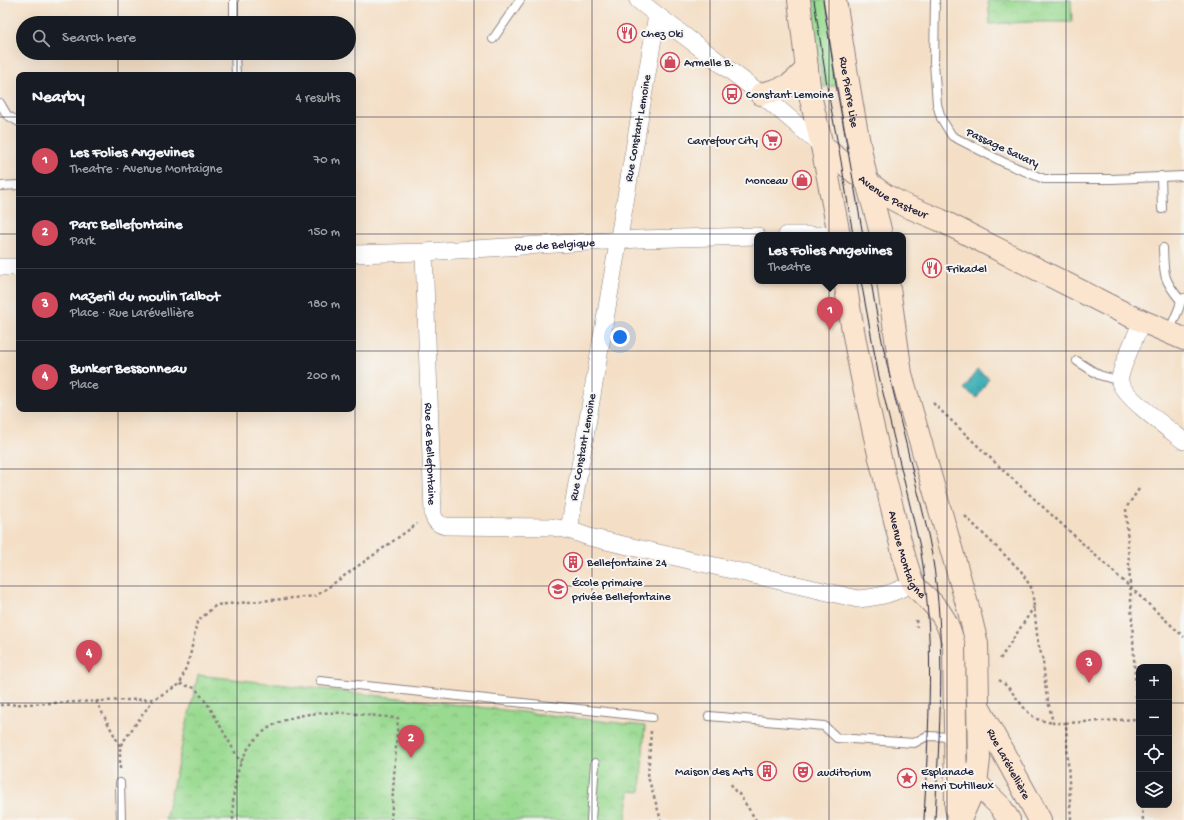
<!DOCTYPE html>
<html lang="en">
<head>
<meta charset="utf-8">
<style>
	:root { --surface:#171b24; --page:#20242c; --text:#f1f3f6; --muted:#9ea1a6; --line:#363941; --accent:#d1495b }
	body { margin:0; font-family:"Gochi Hand",sans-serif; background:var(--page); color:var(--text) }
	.controls { position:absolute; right:12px; bottom:12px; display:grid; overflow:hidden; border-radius:8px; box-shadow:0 4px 16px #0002 }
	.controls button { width:36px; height:36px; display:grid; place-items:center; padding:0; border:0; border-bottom:1px solid var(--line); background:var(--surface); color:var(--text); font:20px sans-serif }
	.you { position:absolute; left:620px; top:337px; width:14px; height:14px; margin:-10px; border:3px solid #fff; border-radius:50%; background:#1a73e8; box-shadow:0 0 0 6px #1a73e833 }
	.badge { display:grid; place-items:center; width:26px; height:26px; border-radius:50%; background:var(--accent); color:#fff; font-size:13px; font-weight:700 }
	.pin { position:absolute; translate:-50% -33px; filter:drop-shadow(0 1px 2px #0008) }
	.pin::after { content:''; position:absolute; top:21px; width:14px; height:12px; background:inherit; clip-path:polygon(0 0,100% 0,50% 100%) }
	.popup { position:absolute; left:754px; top:232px; width:152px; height:52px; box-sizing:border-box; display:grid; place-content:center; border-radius:8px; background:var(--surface); filter:drop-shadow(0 1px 3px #0005); font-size:13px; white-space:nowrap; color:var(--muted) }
	.popup b { font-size:15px; color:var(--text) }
	.popup::after { content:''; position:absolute; left:50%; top:100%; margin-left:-8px; border:8px solid transparent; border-top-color:var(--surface) }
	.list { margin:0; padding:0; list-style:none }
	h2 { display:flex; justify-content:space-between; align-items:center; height:52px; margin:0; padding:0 16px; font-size:17px }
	h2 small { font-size:13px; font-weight:400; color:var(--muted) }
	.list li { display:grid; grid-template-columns:26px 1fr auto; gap:12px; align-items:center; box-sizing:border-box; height:72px; padding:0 16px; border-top:1px solid var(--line) }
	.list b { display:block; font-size:15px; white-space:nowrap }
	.list p { margin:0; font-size:13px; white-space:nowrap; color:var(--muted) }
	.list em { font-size:13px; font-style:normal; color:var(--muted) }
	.icon { flex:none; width:22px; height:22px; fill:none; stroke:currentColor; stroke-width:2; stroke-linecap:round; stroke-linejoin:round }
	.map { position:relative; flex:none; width:1184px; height:820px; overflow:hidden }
	.search { position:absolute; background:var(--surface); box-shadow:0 4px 16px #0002; left:16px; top:16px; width:340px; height:44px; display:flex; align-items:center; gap:10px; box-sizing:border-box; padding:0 14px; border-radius:22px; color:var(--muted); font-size:15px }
	.panel { position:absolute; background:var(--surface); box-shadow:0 4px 16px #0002; left:16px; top:72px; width:340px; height:340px; border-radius:8px }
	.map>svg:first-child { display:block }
	.grass { fill:#99da90; stroke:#5e7e66 }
	.park { fill:url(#park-crowns); stroke:#5e7e66 }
	.water { fill:url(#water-ripples); stroke:#306878 }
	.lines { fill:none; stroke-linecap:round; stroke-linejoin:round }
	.lane-casing { stroke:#8b8080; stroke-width:10 }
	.street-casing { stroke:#8b8080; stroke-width:18 }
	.secondary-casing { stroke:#8b8080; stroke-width:24 }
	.path { stroke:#8b8080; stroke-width:2.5; stroke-dasharray:3 3; stroke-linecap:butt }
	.lane { stroke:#fff; stroke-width:8 }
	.street { stroke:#fff; stroke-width:17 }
	.secondary { stroke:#fce5cf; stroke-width:22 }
	.tram { stroke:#22223b; stroke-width:1 }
	.grid { fill:none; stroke:#22223b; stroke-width:1; stroke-opacity:0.55 }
	.labels { text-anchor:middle; stroke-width:4; stroke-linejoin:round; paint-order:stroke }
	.poi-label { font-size:12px; fill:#22223b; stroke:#f6f6f2; text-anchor:start }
	.street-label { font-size:12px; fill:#22223b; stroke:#f6f6f2 }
</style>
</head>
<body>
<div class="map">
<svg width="1184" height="820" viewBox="0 0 1184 820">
	<defs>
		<pattern id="park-crowns" width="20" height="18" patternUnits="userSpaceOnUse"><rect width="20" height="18" fill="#99da90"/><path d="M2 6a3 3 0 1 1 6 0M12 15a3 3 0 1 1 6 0" fill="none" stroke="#84bb7d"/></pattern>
		<pattern id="water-ripples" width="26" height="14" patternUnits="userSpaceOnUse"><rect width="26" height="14" fill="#3daeb5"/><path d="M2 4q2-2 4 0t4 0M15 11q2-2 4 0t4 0" fill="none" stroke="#338d94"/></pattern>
	</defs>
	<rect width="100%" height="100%" fill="#f6f6f2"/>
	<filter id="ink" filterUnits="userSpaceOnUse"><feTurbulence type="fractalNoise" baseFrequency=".025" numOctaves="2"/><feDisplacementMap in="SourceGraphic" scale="8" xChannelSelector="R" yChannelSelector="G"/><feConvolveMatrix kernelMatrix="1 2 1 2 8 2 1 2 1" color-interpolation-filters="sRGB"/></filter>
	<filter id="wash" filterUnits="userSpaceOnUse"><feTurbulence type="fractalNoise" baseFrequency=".012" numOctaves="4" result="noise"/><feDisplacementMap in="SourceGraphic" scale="16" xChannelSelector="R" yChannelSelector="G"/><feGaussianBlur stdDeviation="0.9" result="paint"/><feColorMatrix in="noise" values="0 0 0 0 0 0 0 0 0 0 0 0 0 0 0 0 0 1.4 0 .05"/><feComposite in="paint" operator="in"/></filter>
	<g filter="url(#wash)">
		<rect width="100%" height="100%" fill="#f4dfc6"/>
		<!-- grass -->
		<polygon class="grass" points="809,0 827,0 842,85 823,87"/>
		<!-- park -->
		<g class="park">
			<polygon points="988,0 1071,0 1072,22 1030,22 990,24"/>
			<polygon points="198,675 645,726 640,792 629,791 626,820 165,820"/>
		</g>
		<!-- water -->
		<polygon class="water" points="977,370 989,378 977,398 964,389"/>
	</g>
	<g filter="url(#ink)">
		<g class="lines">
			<!-- lane casing -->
			<g class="lane-casing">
				<g id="lane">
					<polyline points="234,0 234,23"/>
					<polyline points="935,0 934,63 937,104 941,118 952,136 1005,163 1044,179 1112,179 1184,176"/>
					<polyline points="493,39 520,0"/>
					<polyline points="235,53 236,75"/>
					<polyline points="0,103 7,115 19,122"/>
					<polyline points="1161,176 1162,209"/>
					<polyline points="0,186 19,185"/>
					<path d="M1163 248C1164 276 1163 279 1181 301L1184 298"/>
					<polyline points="1169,332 1179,308 1181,301"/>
					<polyline points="1077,361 1099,375 1120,381"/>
					<polyline points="320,681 652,717"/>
					<polyline points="709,716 824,726 837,738 914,743 927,736 954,737"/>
					<polyline points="120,783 121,820"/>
					<polyline points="591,820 595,763"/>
				</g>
			</g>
			<!-- street casing -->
			<g class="street-casing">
				<g id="street">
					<polyline points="638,0 657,15 761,94 822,146"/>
					<path d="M657 15 569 530 589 537 858 599C880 597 893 594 912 583"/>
					<polyline points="787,235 824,235"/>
					<path id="s1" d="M424 252 433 514C435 522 439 525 446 526L552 527 569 530"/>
					<path id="s2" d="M353 254 424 252 639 239 757 236"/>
					<polyline points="0,267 19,267"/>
					<path d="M1142 321C1138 332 1118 372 1120 382 1123 396 1171 431 1184 441"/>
				</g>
			</g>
			<!-- secondary casing -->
			<g class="secondary-casing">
				<g id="secondary">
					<polyline points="799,0 810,95 822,146 839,235"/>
					<path id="s3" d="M835 0C845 61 853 122 867 181 871 200 878 217 881 235"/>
					<path d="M761 94C785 88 791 87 807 68"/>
					<path id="s4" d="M822 146 867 182 885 195 904 205 940 220 1126 314 1184 339"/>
					<path id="s5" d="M845 281C855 351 870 418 887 487 895 518 901 551 912 581 914 587 921 592 926 597 942 612 949 624 954 646L956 807 959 820"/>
					<polyline points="888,281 901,374 969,611 977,644 979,759 976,783 960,820"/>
					<path id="s6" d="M980 710 1040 820"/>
					<polyline points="967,774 1000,806 1009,820"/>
				</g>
			</g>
			<!-- path -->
			<g class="path">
				<polyline points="933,403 1003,470 1184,637"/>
				<polyline points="1139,489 1126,508 1139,751"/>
				<polyline points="965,516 1021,571 1032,589 1038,643 1043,660 1046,692 1053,723 1066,723 1071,820"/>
				<polyline points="916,620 917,627"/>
				<polyline points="1000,659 1034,607"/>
				<path d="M999 680C1014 689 1021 710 1037 719 1042 721 1048 722 1053 723"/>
				<polyline points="180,684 195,688 209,706 241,763"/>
				<polyline points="96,701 120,746"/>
				<polyline points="0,705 154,699 180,684 190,656 197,622 216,605 316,596 417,524"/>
				<polyline points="1066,723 1137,719"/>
				<polyline points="651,731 648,777 661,820"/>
				<polyline points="120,769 120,746 153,700"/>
				<polyline points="731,784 735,791 739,794 756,820"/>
				<polyline points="1142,805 1143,820"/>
				<path d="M233 820C231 764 249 722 310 714 339 710 370 716 398 718L391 820"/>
			</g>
			<!-- lane -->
			<use href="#lane" class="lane"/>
			<!-- street -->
			<use href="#street" class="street"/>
			<!-- secondary -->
			<use href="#secondary" class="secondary"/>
			<!-- tram -->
			<g class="tram">
				<polyline points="814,0 828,92 841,161 853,235"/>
				<polyline points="823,0 837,90 863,235"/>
				<path d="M861 281 878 372 920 547C936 637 928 729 924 820"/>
				<path d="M871 281C880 339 894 395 908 452 916 486 926 520 932 555 947 642 939 732 935 820"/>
			</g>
		</g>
	</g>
	<!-- grid -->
	<path class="grid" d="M118 0V23M237 0V23M355 0V820M474 0V820M592 0V820M710 0V820M829 0V820M947 0V820M1066 0V820M118 53V75M237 53V75M0 117H19M353 117H1184M0 234H19M353 234H1184M0 351H19M353 351H1184M118 409V820M237 409V820M0 469H1184M0 586H1184M0 703H1139M1169 703H1184"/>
	<!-- icons -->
	<defs>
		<g id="restaurant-ring" transform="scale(1)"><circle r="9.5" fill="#f6f6f2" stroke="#d1495b" stroke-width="1.5"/><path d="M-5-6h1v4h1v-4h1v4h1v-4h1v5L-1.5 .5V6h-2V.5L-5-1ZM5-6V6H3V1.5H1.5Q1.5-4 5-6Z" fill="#d1495b"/></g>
		<g id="shop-ring" transform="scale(1)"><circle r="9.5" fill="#f6f6f2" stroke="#d1495b" stroke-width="1.5"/><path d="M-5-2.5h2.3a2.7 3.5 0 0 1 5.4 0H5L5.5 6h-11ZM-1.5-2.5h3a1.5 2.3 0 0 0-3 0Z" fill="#d1495b"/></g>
		<g id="bus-ring" transform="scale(1)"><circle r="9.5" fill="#f6f6f2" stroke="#d1495b" stroke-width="1.5"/><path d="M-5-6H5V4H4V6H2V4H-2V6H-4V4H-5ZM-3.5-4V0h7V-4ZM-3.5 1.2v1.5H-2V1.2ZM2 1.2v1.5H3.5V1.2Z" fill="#d1495b"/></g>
		<g id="supermarket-ring" transform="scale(1)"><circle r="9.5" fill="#f6f6f2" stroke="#d1495b" stroke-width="1.5"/><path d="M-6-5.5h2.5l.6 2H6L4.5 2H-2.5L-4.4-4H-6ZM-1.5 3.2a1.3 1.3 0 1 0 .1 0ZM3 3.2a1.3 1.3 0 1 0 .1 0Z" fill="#d1495b"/></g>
		<g id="building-ring" transform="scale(1)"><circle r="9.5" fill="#f6f6f2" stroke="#d1495b" stroke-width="1.5"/><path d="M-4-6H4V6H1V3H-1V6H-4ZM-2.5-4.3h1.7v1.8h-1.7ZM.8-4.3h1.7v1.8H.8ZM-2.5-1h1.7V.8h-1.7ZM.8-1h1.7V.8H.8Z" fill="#d1495b"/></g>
		<g id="school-ring" transform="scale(1)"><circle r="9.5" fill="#f6f6f2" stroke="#d1495b" stroke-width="1.5"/><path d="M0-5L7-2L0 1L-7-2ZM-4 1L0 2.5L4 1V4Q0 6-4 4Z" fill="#d1495b"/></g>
		<g id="theatre-ring" transform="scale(1)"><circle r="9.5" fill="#f6f6f2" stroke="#d1495b" stroke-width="1.5"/><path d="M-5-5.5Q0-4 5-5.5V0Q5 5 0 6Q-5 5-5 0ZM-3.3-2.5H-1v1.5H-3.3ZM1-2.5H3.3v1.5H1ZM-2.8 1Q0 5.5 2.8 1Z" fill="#d1495b"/></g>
		<g id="sight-ring" transform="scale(1)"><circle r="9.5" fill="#f6f6f2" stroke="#d1495b" stroke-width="1.5"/><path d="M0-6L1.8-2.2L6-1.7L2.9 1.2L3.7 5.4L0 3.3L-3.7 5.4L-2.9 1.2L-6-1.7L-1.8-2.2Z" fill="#d1495b"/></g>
	</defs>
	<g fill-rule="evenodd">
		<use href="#restaurant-ring" x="627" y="33"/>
		<use href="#shop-ring" x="670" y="62"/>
		<use href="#bus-ring" x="732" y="94"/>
		<use href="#supermarket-ring" x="772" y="140"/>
		<use href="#shop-ring" x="802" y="180"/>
		<use href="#restaurant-ring" x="932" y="268"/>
		<use href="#building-ring" x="573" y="562"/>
		<use href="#school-ring" x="558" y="589"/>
		<use href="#building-ring" x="767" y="771"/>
		<use href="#theatre-ring" x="803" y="772"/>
		<use href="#sight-ring" x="907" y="778"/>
	</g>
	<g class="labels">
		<!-- poi labels -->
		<g class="poi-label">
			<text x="641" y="37">Chez Oki</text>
			<text x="684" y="66">Armelle B.</text>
			<text x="746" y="98">Constant Lemoine</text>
			<text x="758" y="144" text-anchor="end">Carrefour City</text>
			<text x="788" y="184" text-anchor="end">Monceau</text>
			<text x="946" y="272">Frikadel</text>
			<text x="587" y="566">Bellefontaine 24</text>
			<text x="572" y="586">École primaire<tspan x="572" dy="14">privée Bellefontaine</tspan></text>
			<text x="753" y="775" text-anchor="end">Maison des Arts</text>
			<text x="921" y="775">Esplanade<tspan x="921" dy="14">Henri Dutilleux</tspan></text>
			<text x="817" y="776">auditorium</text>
		</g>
		<!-- street labels -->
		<g class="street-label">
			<text dy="4" stroke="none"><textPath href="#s3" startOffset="93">Rue Pierre Lise</textPath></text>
			<text transform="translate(637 128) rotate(-80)" y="4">Rue Constant Lemoine</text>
			<text transform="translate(1003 147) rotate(25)" y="4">Passage Savary</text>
			<text dy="4" stroke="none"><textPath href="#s4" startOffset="88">Avenue Pasteur</textPath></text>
			<text dy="4" stroke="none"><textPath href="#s2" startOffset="202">Rue de Belgique</textPath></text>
			<text transform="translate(582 447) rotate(-80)" y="4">Rue Constant Lemoine</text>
			<text dy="4" stroke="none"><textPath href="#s1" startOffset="202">Rue de Bellefontaine</textPath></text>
			<text dy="4" stroke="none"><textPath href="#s5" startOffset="281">Avenue Montaigne</textPath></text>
			<text dy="4" stroke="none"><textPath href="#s6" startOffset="61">Rue Larévellière</textPath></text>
		</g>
	</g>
</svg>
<div class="controls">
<button>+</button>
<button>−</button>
<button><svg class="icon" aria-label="locate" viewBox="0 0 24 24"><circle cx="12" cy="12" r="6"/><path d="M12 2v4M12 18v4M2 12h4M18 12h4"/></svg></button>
<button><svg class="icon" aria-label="layers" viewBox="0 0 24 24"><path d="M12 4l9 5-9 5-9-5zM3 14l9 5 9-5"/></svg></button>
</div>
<div class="you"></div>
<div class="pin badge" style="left:830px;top:330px">1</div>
<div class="popup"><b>Les Folies Angevines</b>Theatre</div>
<div class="pin badge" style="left:411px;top:758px">2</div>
<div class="pin badge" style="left:1089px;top:683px">3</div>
<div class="pin badge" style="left:89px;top:673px">4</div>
<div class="search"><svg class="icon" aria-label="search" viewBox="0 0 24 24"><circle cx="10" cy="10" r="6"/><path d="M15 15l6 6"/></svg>Search here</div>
<section class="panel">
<h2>Nearby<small>4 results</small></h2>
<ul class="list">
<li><span class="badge">1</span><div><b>Les Folies Angevines</b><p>Theatre · Avenue Montaigne</p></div><em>70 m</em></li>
<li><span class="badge">2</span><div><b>Parc Bellefontaine</b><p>Park</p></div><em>150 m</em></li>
<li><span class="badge">3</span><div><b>Mazeril du moulin Talbot</b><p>Place · Rue Larévellière</p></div><em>180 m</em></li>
<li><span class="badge">4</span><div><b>Bunker Bessonneau</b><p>Place</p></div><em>200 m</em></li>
</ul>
</section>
</div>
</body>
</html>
